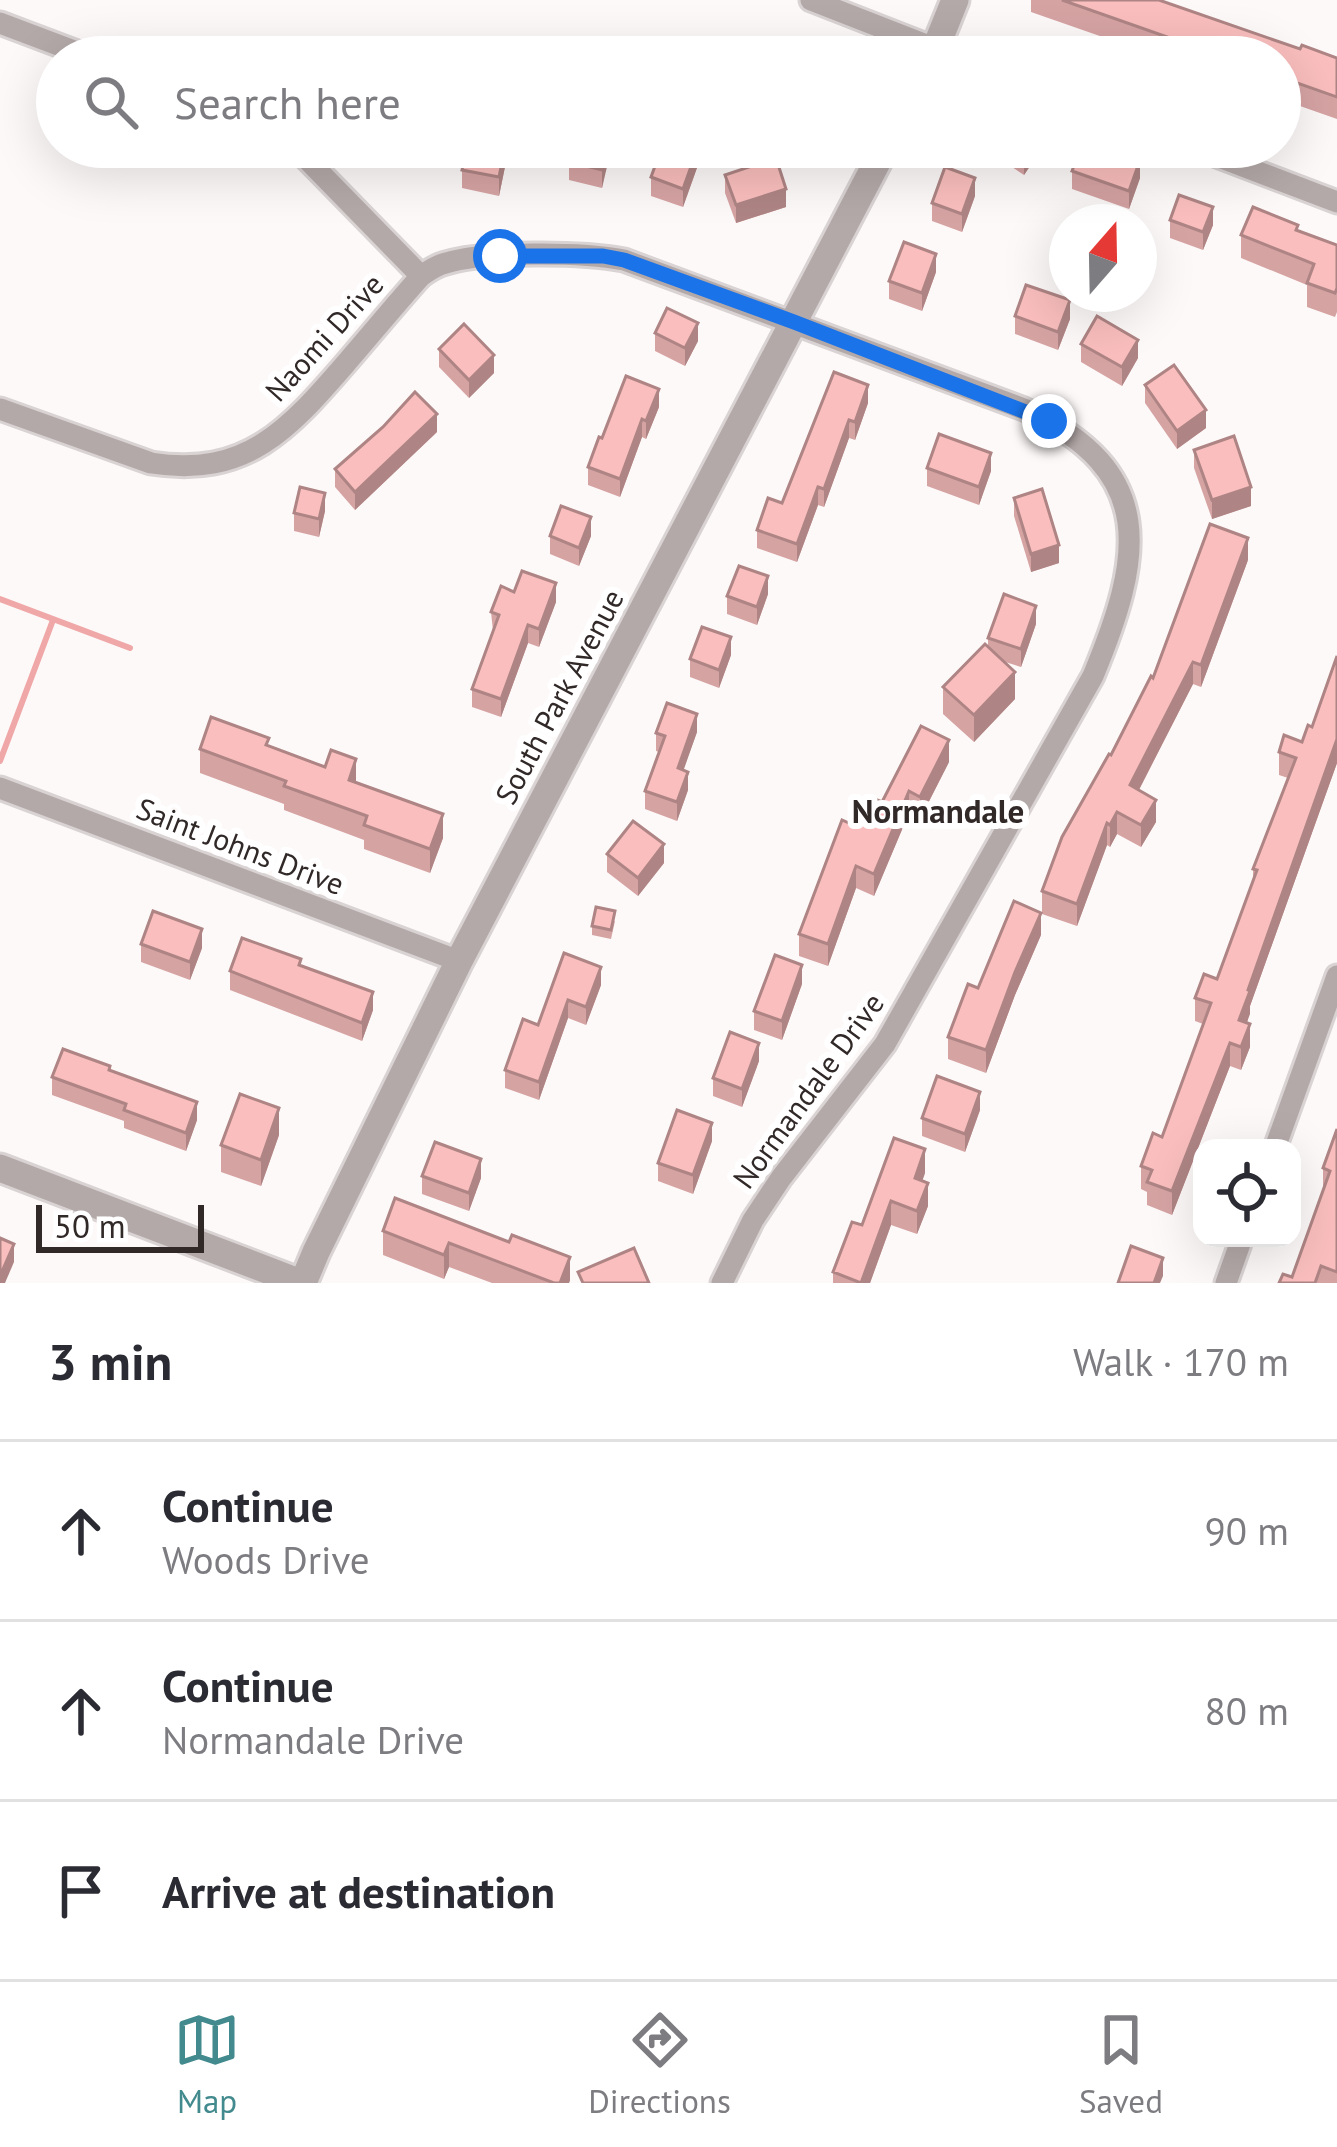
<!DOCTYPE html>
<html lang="en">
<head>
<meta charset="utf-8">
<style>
	:root { --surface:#fff; --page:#f7f7f7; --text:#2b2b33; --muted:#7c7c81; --line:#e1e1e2; --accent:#428a8d }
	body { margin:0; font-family:"PT Sans",sans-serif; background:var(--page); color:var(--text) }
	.controls { position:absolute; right:36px; bottom:36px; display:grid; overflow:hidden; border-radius:24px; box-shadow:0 12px 48px #0002 }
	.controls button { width:108px; height:108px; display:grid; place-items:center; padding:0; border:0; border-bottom:3px solid var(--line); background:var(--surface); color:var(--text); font:60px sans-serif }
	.compass { position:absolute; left:1049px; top:204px; width:108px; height:108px; border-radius:50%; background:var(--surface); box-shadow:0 12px 48px #0002; rotate:20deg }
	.scale { position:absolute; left:36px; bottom:30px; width:168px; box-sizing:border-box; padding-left:12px; border:6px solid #312828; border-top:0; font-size:33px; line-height:42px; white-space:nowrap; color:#312828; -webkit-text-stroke:9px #fff; paint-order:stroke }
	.stop { position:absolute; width:36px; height:36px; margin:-27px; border:9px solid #1a73e8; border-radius:50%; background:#fff }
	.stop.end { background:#1a73e8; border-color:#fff; box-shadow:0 3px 12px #0008 }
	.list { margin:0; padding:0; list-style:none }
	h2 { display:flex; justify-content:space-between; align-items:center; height:156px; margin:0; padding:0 48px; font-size:51px }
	h2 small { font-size:39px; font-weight:400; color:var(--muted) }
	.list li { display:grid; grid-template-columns:78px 1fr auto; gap:36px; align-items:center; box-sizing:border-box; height:180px; padding:0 48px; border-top:3px solid var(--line) }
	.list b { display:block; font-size:45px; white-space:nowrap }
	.list p { margin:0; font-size:39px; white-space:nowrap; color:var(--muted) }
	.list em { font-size:39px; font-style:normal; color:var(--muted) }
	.icon { flex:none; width:66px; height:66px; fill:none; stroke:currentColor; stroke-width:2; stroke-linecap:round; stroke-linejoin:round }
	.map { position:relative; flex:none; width:1337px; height:1283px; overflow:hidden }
	.search { position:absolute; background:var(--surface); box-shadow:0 12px 48px #0002; left:36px; right:36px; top:36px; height:132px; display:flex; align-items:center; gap:30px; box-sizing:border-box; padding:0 42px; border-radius:66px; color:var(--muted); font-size:45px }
	.sheet { height:696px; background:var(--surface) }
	nav { display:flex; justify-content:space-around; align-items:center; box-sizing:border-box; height:168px; border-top:3px solid var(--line); background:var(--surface); font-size:33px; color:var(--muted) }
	nav a { display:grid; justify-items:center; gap:6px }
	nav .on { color:var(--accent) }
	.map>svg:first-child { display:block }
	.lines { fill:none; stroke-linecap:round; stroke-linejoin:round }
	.stream { stroke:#efa7a7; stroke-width:6 }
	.minor-casing { stroke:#d9d3d3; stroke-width:27 }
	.tertiary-casing { stroke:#d9d3d3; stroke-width:33 }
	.minor { stroke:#b4a9a9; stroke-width:21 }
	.tertiary { stroke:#b4a9a9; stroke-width:27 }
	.wall { fill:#d6a3a3 }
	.shaded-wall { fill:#ae8584 }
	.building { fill:#f9bebd; stroke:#ae8584; stroke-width:3 }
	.route { stroke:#1a73e8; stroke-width:15 }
	.labels { text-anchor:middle; stroke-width:12; stroke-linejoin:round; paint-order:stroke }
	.street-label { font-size:30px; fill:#312828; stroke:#fff }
	.neighbourhood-label { font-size:33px; font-weight:bold; fill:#312828; stroke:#fff }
</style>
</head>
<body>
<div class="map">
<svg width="1337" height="1283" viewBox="0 0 1337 1283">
	<rect width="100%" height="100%" fill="#fef9f9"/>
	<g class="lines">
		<!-- stream -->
		<g class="stream">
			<polyline points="0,599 130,648"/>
			<polyline points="0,761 53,620"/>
		</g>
		<!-- minor casing -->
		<g class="minor-casing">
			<g id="minor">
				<polyline points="811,0 957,57"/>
				<polyline points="0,23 90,57"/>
				<polyline points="295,147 421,276"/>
				<polyline points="1193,147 1337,202"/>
				<path d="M0 409 151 463C247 478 289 429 347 362 372 333 396 304 421 276 428 271 437 265 446 263 487 251 582 252 624 260L1024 409C1160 471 1142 558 1093 676L885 1044 781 1178 753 1220 722 1283"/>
				<polyline points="0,788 459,961"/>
				<polyline points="1275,1148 1337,976"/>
				<polyline points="1226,1283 1242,1238"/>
			</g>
		</g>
		<!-- tertiary casing -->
		<g class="tertiary-casing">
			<g id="tertiary">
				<polyline points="932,57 955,0"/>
				<polyline points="0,1168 301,1283"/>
				<polyline points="303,1283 316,1252 459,961 885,147"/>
			</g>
		</g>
		<!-- minor -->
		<use href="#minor" class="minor"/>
		<!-- tertiary -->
		<use href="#tertiary" class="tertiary"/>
	</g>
	<!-- wall -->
	<g class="wall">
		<polygon points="1031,0 1159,0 1300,49 1337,58 1337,119 1280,99 1280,57 1160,57 1031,12"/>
		<polygon points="610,147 602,188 569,180 569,162"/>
		<polygon points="982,147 1043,147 1024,175"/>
		<polygon points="506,162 499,196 462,188 462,170"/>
		<polygon points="698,165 683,207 651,196 651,177"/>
		<polygon points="1072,171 1140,178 1129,209 1072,189"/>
		<polygon points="725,175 786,207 736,223 725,193"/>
		<polygon points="975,196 962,232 932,221 932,203"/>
		<polygon points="1170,220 1213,225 1203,250 1170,238"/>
		<polygon points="1298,231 1337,245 1337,312 1335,317 1307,307 1307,285 1241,258 1241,235"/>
		<polygon points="936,272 922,311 889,299 889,281"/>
		<polygon points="1015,316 1070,319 1058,350 1015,334"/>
		<polygon points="655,333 698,341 685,366 655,351"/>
		<polygon points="1081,344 1138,358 1122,386 1081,362"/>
		<polygon points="439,349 494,373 469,398 439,367"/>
		<polygon points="834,372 868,403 855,440 849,438 824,507 818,505 797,562 757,548 757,530 782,503"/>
		<polygon points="1145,385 1206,428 1177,449 1145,403"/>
		<polygon points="659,407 646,439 642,437 620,497 588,485 588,467 602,438"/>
		<polygon points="437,432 355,510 335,487 335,469"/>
		<polygon points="1194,450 1251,506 1212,519 1194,468"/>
		<polygon points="927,468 991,471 979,505 927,486"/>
		<polygon points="1014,498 1059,563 1031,572 1014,516"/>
		<polygon points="325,511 319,537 294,531 294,513"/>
		<polygon points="550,536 591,536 579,566 550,554"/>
		<polygon points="1248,560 1201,687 1193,684 1139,790 1156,822 1141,847 1117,834 1110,847 1107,845 1077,926 1042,914 1042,891 1111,755 1153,678"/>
		<polygon points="514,592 556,602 539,647 528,643 501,717 472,707 472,689 493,631 491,612"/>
		<polygon points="768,594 757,625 727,614 727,596"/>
		<polygon points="1036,624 1021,667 1002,661 1015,699 974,742 943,714 943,687 988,648 988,638"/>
		<polygon points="731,655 719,688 690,677 690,659"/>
		<polygon points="1337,656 1337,763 1250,1006 1247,1023 1250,1047 1241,1070 1230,1066 1172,1215 1147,1205 1147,1192 1141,1189 1141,1166 1162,1137 1203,1024 1195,1021 1195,998 1217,979 1253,879 1253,869 1288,778 1279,775 1279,752 1302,742 1312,727"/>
		<polygon points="697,732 683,770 688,790 677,821 645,809 645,791 659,752 656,751 656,733"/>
		<polygon points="269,746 356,782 443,838 430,873 364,849 364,840 284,810 284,804 200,773 200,749"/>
		<polygon points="949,762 920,819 909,813 874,896 856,888 828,966 799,956 799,934 882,802"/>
		<polygon points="607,854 664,863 638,896 607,872"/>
		<polygon points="615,921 611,939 592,935 592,926"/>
		<polygon points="1041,935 1015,995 986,1073 948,1059 948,1037 978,988"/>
		<polygon points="141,944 202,948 190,980 141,962"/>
		<polygon points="564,953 601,985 586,1025 568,1018 539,1100 505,1088 505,1070 538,1025"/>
		<polygon points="301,966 373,1010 362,1041 230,990 230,971"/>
		<polygon points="802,984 782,1040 754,1030 754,1011"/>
		<polygon points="759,1061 742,1107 713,1096 713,1078"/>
		<polygon points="110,1070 197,1120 186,1151 124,1128 124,1121 52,1095 52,1077"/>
		<polygon points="980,1110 965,1152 922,1136 922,1118"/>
		<polygon points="1337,1129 1337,1283 1279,1283 1292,1277 1323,1190 1323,1168"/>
		<polygon points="279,1135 261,1186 221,1172 221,1145"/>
		<polygon points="712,1141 693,1194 658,1181 658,1163"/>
		<polygon points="925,1173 922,1181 928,1206 917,1234 891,1225 870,1283 833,1283 833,1272 862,1225"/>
		<polygon points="422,1176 481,1178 469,1211 422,1194"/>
		<polygon points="383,1231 509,1242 570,1280 569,1283 492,1283 449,1267 444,1279 383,1255"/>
	</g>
	<!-- shaded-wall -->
	<g class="shaded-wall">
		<polygon points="506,147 506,162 499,196 499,177"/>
		<polygon points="607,147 610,147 610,154 602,188 602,170"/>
		<polygon points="698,147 698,165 683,207 683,189"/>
		<polygon points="1025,147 1043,147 1024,175 1024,148"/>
		<polygon points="1140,160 1140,178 1129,209 1129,191"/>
		<polygon points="975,178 975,196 962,232 962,214"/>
		<polygon points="786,189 786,207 736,223 736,205"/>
		<polygon points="1213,207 1213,225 1203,250 1203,232"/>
		<polygon points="936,254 936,272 922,311 922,293"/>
		<polygon points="1070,300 1070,319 1058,350 1058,332"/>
		<polygon points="698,323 698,341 685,366 685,348"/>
		<polygon points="1138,340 1138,358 1122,386 1122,367"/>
		<polygon points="494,355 494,373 469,398 469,380"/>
		<polygon points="868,385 868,403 855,440 855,422"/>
		<polygon points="659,389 659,407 646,439 646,421"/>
		<polygon points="1206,410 1206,428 1177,449 1177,431"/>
		<polygon points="437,414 437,432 355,510 355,492"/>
		<polygon points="642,419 642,437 620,497 620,479"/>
		<polygon points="849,420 849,438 824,507 824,489"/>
		<polygon points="991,453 991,471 979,505 979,487"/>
		<polygon points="818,487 818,505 797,562 797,544"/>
		<polygon points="1251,487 1251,506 1212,519 1212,500"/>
		<polygon points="325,493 325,511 319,537 319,519"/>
		<polygon points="591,517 591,536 579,566 579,548"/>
		<polygon points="1248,538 1248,560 1201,687 1201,665"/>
		<polygon points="1059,545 1059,563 1031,572 1031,554"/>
		<polygon points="768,576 768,594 757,625 757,607"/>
		<polygon points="556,583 556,602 539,647 539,629"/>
		<polygon points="1036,606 1036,624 1021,667 1021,649"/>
		<polygon points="528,625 528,643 501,717 501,699"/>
		<polygon points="731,637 731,655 719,688 719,670"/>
		<polygon points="1193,662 1193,684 1130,807 1130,785"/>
		<polygon points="1015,672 1015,699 974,742 974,715"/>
		<polygon points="697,714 697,732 678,786 678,768"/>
		<polygon points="1337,739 1337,763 1250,1006 1250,1014 1239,1044 1239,1020 1248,990"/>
		<polygon points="949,740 949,762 920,819 920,797"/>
		<polygon points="356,759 356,783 349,780"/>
		<polygon points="688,772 688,790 677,821 677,802"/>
		<polygon points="909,791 909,813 874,896 874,874"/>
		<polygon points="1156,800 1156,822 1141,847 1141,825"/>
		<polygon points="1117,812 1117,834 1110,847 1110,825"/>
		<polygon points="443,814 443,838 430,873 430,849"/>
		<polygon points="1107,823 1107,845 1077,926 1077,904"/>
		<polygon points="664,844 664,863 638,896 638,878"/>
		<polygon points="856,866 856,888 828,966 828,944"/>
		<polygon points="1041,913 1041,935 1015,995 986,1073 986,1050 1015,972"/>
		<polygon points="202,929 202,948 190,980 190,962"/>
		<polygon points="802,965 802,984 782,1040 782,1021"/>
		<polygon points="601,967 601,985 586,1025 586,1007"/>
		<polygon points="373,992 373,1010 362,1041 362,1023"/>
		<polygon points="568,1000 568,1018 539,1100 539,1082"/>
		<polygon points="1250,1024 1250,1047 1241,1070 1241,1047"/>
		<polygon points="759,1043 759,1061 742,1107 742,1089"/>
		<polygon points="1230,1043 1230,1066 1172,1215 1172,1191"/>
		<polygon points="980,1092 980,1110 965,1152 965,1134"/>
		<polygon points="197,1102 197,1120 186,1151 186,1133"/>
		<polygon points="279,1108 279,1135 261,1186 261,1160"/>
		<polygon points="712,1123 712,1141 693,1194 693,1175"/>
		<polygon points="925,1149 925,1173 915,1202 915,1178"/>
		<polygon points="481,1159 481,1178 469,1211 469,1193"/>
		<polygon points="928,1183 928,1206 917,1234 917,1211"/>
		<polygon points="891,1201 891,1225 870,1283 861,1283"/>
		<polygon points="449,1243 449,1267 444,1279 444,1255"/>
		<polygon points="14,1244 14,1262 5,1283 0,1283 0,1276"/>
		<polygon points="570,1257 570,1280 569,1283 560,1283"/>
		<polygon points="1163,1258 1163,1276 1160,1283 1154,1283"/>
	</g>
	<!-- building -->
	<g class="building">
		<polygon points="1062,0 1159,0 1300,49 1302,45 1337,58 1337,97 1280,77 1280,57 1224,57"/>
		<polygon points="821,49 843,57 818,57"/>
		<polygon points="467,147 505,147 499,177 462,170"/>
		<polygon points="573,147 607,147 602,170 569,162"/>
		<polygon points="662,147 698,147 683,189 651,177"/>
		<polygon points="1081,147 1106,147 1140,160 1129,191 1072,171"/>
		<polygon points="776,158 786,189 736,205 725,175"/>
		<polygon points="945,167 975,178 962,214 932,203"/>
		<polygon points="1179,195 1213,207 1203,232 1170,220"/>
		<polygon points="1253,207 1298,225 1296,230 1337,245 1337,288 1335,293 1307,283 1314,264 1241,235"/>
		<polygon points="904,242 936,254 922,293 889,281"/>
		<polygon points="1026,285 1070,300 1058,332 1015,316"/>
		<polygon points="667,308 698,323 685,348 655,333"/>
		<polygon points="1097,316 1138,340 1122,367 1081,344"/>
		<polygon points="464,324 494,355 469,380 439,349"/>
		<polygon points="1174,365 1206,410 1177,431 1145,385"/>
		<polygon points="834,372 868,385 855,422 849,420 824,489 818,487 797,544 757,530 768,498 782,503"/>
		<polygon points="626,376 659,389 646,421 642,419 620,479 588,467 599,437 602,438"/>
		<polygon points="415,392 437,414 355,492 335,469 383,427"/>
		<polygon points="939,434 991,453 979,487 927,468"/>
		<polygon points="1234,436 1251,487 1212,500 1194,450"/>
		<polygon points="300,487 325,493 319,519 294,513"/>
		<polygon points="1042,489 1059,545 1031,554 1014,498"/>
		<polygon points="561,506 591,517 579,548 550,536"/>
		<polygon points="1210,524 1248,538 1201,665 1193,662 1130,785 1156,800 1141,825 1117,812 1110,825 1107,823 1077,904 1042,891 1062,837 1109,754 1111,755 1151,676 1153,678"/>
		<polygon points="739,566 768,576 757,607 727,596"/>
		<polygon points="522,571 556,583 539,629 528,625 501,699 472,689 499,615 491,612 501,586 514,592"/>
		<polygon points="1004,594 1036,606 1021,649 988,638"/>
		<polygon points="702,627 731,637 719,670 690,659"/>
		<polygon points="985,644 1015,672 974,715 943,687"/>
		<polygon points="1337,656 1337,739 1248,990 1250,991 1239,1020 1250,1024 1241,1047 1230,1043 1172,1191 1147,1182 1152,1170 1141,1166 1153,1133 1162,1137 1211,1003 1195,998 1204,974 1217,979 1257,870 1253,869 1296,758 1279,752 1284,735 1302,742 1308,725 1312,727"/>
		<polygon points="667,703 697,714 678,768 688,772 677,802 645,791 665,736 656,733"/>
		<polygon points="211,717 269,738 266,745 325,767 331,750 356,759 349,780 443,814 430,849 364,825 367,816 284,786 286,781 200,749"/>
		<polygon points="921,726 949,740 920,797 909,791 874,874 856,866 828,944 799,934 842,820 858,827 870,797 882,802"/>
		<polygon points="633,821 664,844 638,878 607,854"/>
		<polygon points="1014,901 1041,913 1015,972 986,1050 948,1037 968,984 978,988"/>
		<polygon points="596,907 615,911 611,930 592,926"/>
		<polygon points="153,911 202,929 190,962 141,944"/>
		<polygon points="242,938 301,959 299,965 373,992 362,1023 230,971"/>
		<polygon points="564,953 601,967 586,1007 568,1000 539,1082 505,1070 523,1019 538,1025"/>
		<polygon points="775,955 802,965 782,1021 754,1011"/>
		<polygon points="730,1032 759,1043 742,1089 713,1078"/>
		<polygon points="63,1049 110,1066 109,1070 197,1102 186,1133 124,1110 126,1104 52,1077"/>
		<polygon points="937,1076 980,1092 965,1134 922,1118"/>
		<polygon points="240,1094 279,1108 261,1160 221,1145"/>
		<polygon points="677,1110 712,1123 693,1175 658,1163"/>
		<polygon points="1337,1129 1337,1272 1321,1266 1315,1283 1279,1283 1283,1274 1292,1277 1330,1171 1323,1168"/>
		<polygon points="894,1138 925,1149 915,1178 928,1183 917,1211 891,1201 861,1283 833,1272 852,1222 862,1225"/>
		<polygon points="435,1142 481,1159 469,1193 422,1176"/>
		<polygon points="395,1198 509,1242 512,1235 570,1257 560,1283 554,1283 449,1243 444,1255 383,1231"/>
		<polygon points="0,1238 14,1244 0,1276"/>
		<polygon points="1131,1246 1163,1258 1154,1283 1118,1283"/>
		<polygon points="634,1248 649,1283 583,1283 578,1272"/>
	</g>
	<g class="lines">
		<!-- route -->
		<polyline class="route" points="500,256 603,256 624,260 794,322 1049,421"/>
	</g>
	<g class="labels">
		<!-- street labels -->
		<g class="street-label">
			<text transform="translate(325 338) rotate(-48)" y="10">Naomi Drive</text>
			<text transform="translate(560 697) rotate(-62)" y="10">South Park Avenue</text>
			<text transform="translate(240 847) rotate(21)" y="10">Saint Johns Drive</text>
			<text transform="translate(809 1091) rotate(-54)" y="10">Normandale Drive</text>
		</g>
		<!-- neighbourhood labels -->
		<g class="neighbourhood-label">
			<text x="938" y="823">Normandale</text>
		</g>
	</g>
</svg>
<div class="controls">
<button><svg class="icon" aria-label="locate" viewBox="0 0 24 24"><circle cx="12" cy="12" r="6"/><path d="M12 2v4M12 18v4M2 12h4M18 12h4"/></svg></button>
</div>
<svg class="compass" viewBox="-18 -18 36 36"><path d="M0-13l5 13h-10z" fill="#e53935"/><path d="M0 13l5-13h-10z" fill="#7c7c81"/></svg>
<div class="scale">50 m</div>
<div class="stop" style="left:500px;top:256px"></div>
<div class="stop end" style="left:1049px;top:421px"></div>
<div class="search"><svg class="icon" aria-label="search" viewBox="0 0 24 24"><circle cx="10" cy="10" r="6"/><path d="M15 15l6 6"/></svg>Search here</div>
</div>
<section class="sheet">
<h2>3 min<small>Walk · 170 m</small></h2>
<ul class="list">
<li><svg class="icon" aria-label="ahead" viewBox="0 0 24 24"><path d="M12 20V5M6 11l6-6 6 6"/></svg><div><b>Continue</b><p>Woods Drive</p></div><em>90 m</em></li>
<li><svg class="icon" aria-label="ahead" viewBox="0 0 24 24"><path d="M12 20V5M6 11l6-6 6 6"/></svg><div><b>Continue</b><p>Normandale Drive</p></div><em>80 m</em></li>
<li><svg class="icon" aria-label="arrive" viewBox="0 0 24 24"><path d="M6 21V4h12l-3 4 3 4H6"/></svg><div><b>Arrive at destination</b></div></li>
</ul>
</section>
<nav>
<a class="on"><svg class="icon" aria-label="map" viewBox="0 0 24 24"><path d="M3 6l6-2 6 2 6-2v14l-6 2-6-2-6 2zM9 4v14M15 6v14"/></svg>Map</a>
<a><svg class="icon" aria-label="directions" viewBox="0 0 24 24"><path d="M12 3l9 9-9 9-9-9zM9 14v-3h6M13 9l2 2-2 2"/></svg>Directions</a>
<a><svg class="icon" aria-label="saved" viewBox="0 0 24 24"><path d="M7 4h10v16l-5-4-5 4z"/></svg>Saved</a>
</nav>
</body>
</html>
